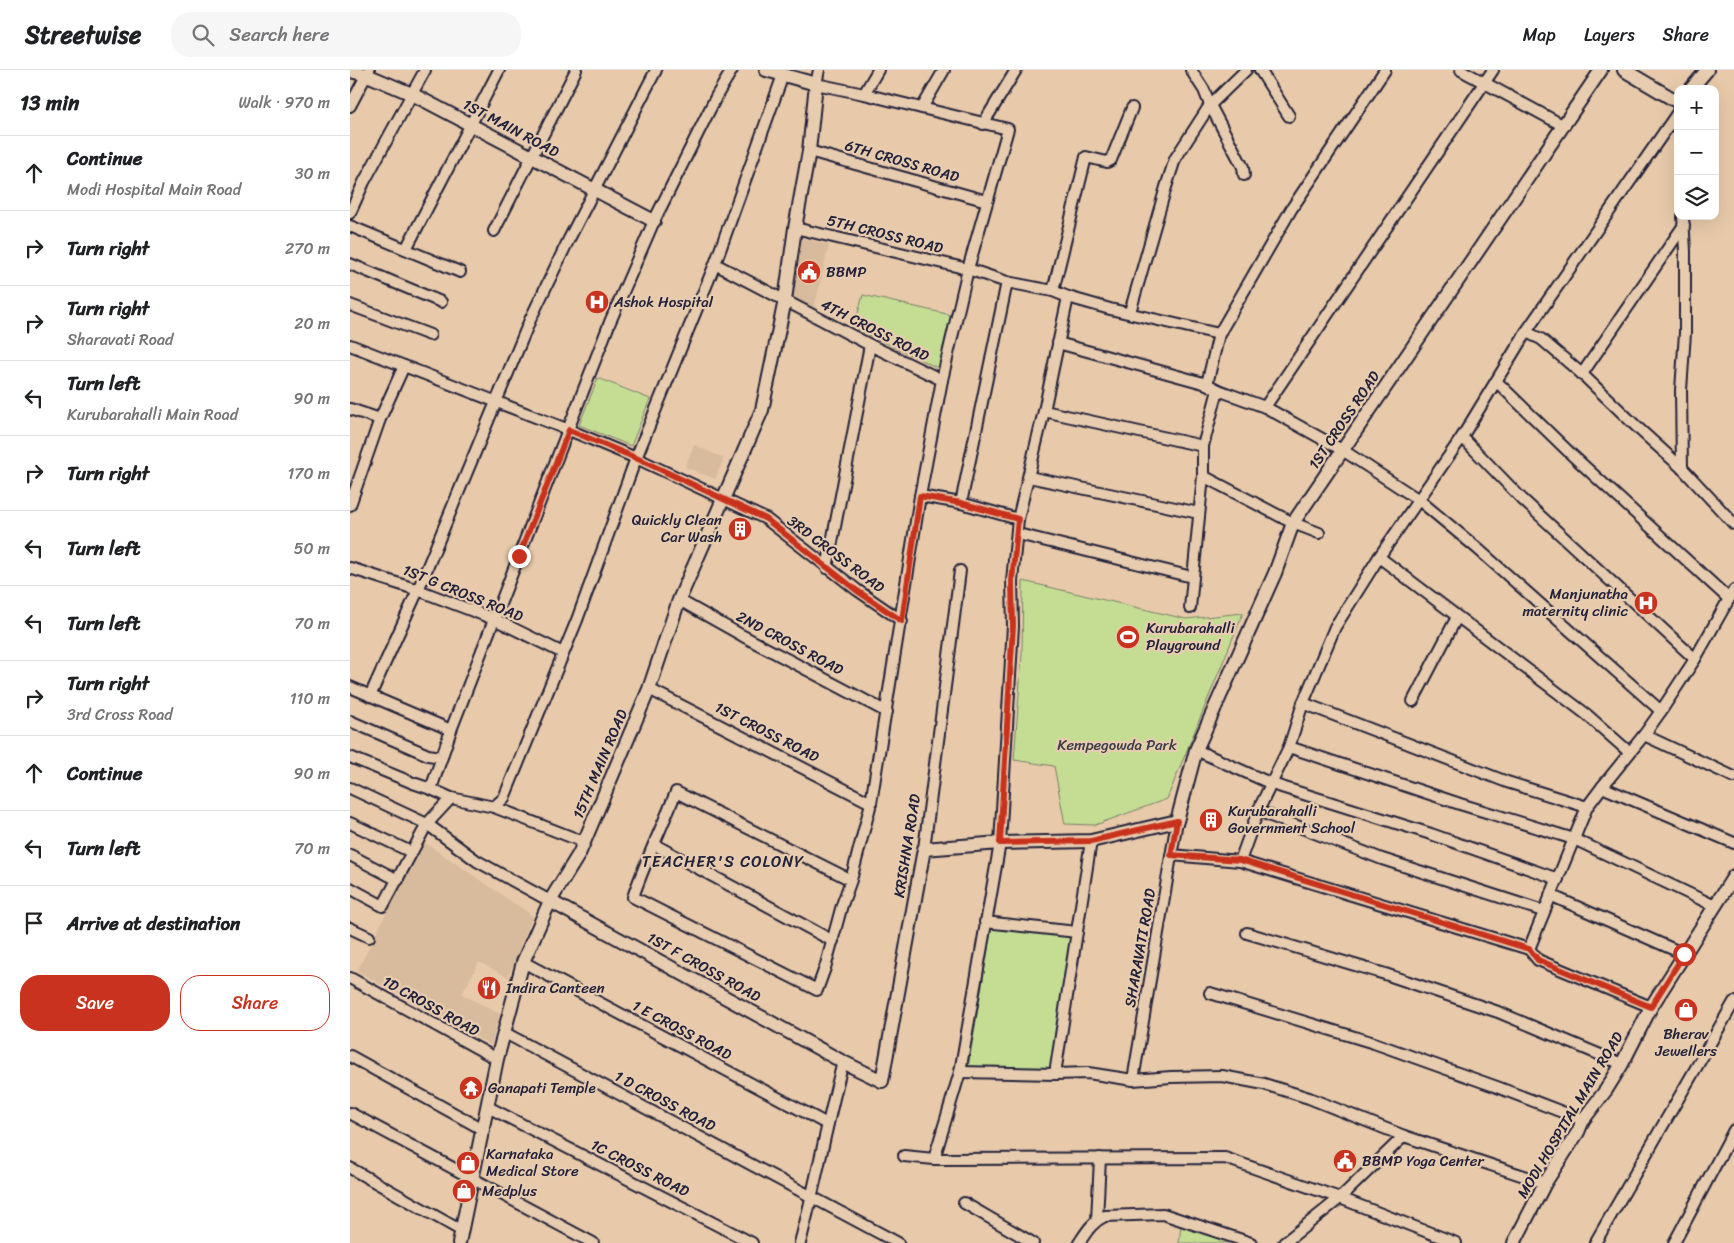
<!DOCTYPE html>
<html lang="en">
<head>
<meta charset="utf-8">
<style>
	:root { --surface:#fff; --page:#f6f6f6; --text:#202124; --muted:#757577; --line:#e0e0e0; --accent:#c8321e }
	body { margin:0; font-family:Sriracha,sans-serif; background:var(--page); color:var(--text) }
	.controls { position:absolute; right:15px; top:15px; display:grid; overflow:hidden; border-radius:10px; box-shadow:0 5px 20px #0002 }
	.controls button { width:45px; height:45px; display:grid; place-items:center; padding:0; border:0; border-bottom:1px solid var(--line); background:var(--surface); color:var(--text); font:25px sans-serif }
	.stop { position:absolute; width:15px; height:15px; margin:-11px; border:4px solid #c8321e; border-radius:50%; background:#fff }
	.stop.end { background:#c8321e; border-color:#fff; box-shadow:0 1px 5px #0008 }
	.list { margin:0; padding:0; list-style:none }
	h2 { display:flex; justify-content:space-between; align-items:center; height:65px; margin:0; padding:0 20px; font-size:21px }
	h2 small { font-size:16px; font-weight:400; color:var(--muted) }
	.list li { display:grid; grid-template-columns:32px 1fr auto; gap:15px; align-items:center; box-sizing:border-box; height:75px; padding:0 20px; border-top:1px solid var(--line) }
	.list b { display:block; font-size:19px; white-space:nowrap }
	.list p { margin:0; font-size:16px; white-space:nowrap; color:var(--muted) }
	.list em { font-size:16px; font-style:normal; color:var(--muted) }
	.actions { display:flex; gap:10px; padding:15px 20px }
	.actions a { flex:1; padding:11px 0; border:1px solid var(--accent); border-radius:20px; text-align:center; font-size:18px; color:var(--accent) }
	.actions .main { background:var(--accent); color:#fff }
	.icon { flex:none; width:28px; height:28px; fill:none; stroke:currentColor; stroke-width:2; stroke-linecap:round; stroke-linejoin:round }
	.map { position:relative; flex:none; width:1384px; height:1173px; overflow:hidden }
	header { display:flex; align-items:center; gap:30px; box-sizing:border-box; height:70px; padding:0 25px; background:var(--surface); border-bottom:1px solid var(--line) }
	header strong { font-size:24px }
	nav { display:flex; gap:28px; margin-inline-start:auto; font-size:18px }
	.search { width:350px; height:45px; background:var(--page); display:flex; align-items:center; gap:12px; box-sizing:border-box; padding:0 18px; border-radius:20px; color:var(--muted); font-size:19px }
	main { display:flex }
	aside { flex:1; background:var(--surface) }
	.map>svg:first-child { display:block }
	.built { fill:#d8bb9d }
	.green { fill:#c5dd93; stroke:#748067 }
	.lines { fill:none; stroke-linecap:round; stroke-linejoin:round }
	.minor-casing { stroke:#22223b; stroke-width:14 }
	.tertiary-casing { stroke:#22223b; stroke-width:16 }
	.minor { stroke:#e8ccaf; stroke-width:10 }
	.tertiary { stroke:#e8ccaf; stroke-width:12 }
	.route { stroke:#c8321e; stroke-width:6 }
	.labels { text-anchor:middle; stroke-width:4.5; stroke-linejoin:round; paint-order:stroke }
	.street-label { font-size:15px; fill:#22223b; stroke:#e8ccaf }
	.poi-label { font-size:15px; fill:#22223b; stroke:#e8ccaf; text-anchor:start }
	.park-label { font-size:15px; fill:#3a3e48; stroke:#e8ccaf }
	.neighbourhood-label { font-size:16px; letter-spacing:1px; fill:#22223b; stroke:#e8ccaf }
</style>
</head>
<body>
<header>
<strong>Streetwise</strong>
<div class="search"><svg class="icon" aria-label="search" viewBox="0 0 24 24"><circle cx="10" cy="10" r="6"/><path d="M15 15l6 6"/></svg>Search here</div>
<nav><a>Map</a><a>Layers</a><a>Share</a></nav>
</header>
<main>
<aside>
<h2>13 min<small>Walk · 970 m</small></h2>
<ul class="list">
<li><svg class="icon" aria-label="ahead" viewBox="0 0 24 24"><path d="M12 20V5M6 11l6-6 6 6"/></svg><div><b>Continue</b><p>Modi Hospital Main Road</p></div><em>30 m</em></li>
<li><svg class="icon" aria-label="right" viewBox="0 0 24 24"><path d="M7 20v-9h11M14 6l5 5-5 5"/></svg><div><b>Turn right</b></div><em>270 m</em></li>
<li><svg class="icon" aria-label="right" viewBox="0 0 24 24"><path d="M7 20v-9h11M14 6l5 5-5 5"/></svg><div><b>Turn right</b><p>Sharavati Road</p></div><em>20 m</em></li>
<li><svg class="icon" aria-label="left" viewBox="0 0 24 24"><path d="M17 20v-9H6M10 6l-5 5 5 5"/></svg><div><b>Turn left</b><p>Kurubarahalli Main Road</p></div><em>90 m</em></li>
<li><svg class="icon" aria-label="right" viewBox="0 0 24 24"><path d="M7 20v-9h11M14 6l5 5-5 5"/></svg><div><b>Turn right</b></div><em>170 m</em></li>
<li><svg class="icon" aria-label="left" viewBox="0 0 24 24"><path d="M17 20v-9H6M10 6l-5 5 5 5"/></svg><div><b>Turn left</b></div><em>50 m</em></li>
<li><svg class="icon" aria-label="left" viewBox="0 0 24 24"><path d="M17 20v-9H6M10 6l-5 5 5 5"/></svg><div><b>Turn left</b></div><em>70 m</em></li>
<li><svg class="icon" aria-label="right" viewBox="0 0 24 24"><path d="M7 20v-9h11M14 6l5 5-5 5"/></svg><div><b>Turn right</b><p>3rd Cross Road</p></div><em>110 m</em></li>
<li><svg class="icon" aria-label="ahead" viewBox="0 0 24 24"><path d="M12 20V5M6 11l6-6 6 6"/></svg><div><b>Continue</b></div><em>90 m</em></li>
<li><svg class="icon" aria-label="left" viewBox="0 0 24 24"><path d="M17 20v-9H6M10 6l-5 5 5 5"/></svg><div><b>Turn left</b></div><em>70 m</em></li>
<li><svg class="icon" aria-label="arrive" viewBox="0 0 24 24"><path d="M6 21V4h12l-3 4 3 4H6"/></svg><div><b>Arrive at destination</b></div></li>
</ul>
<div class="actions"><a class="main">Save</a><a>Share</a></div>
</aside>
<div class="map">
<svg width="1384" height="1173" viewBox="0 0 1384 1173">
	<rect width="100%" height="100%" fill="#e8caaa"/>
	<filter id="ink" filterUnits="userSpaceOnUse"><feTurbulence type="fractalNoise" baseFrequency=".02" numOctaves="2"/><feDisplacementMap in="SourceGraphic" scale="10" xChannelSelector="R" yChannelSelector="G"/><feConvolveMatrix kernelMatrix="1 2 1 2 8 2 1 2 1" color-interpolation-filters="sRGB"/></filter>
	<g filter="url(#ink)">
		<!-- built -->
		<g class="built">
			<polygon points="450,167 479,175 464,239 441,228"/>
			<polygon points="344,375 374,388 365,409 335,397"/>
			<polygon points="73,771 183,846 158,907 129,892 112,924 150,944 141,975 7,901"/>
		</g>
		<!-- green -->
		<g class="green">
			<polygon points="513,225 601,245 588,298 504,258"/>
			<polygon points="248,308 300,329 281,376 229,355"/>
			<polygon points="673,511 836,549 893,543 817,729 745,755 715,754 704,696 664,690 672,585"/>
			<polygon points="642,855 722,863 702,1000 618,998"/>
			<polygon points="831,1155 882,1173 829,1173"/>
		</g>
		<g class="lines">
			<!-- minor casing -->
			<g class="minor-casing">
				<g id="minor">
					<path d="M469 0 466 14 514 24 658 59 618 199 592 310 570 426 521 733 501 810 492 835 475 898 467 920 283 827C295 792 312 757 326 722L501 810"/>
					<polyline points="841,0 854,20 860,35 893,97 894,105"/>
					<polyline points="910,0 939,46"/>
					<polyline points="1111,0 1214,56"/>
					<polyline points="514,24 528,0"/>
					<polyline points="0,36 19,0"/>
					<polyline points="572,38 594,0"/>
					<polyline points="633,54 666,0"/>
					<polyline points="459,81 637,131"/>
					<polyline points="0,143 14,112 75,0"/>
					<polyline points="0,156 110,202"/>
					<polyline points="445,158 618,199 657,212 703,221 718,227 760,239 869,264 942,138 1035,0"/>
					<polyline points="144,161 226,0"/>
					<polyline points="56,179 149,0"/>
					<polyline points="0,194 91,232"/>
					<polyline points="365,194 520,275 592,310"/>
					<polyline points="703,221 736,87 757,92 761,90 782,38"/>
					<polyline points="718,227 694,341 668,449 662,511 663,556 650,773 610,1002 584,1089 875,1088 990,1128 1106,1173"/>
					<polyline points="0,235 80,265"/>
					<polyline points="780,242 816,117 825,89 860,35 896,0"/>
					<polyline points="1176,262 1191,269 1232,304 1289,359 1332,398 1384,454"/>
					<polyline points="708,273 857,314"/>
					<polyline points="0,275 219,360 286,388 416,449 507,520 552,551"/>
					<polyline points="1232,304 1334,155"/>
					<polyline points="1147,312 1222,385 1379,529"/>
					<polyline points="868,320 915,337 994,381 1069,430 1128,479 1311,641"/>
					<polyline points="915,337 1143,0"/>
					<polyline points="0,339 30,349"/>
					<polyline points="694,341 853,376"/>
					<polyline points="1112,367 1172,429 1345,589"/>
					<polyline points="1332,398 1331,320 1335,263 1335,181 1333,146"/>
					<polyline points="853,406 943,453 969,463"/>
					<polyline points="679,407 849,443"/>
					<polyline points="570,426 611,433 668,449"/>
					<polyline points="611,433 657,212"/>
					<polyline points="0,435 30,349 54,296"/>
					<polyline points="668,464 842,507"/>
					<polyline points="1029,487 1236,644 1279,682"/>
					<polyline points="0,498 68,520 144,549 213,583"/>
					<polyline points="477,498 520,275"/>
					<polyline points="329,530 393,566 537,642"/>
					<polyline points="840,538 853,406 853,376 868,320 857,314 869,264"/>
					<polyline points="0,617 101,660"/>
					<polyline points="299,619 521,733"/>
					<polyline points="20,626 68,520 180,250 219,169 306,0"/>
					<polyline points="1063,631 1107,547"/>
					<polyline points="953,633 1157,712 1237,737"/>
					<polyline points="0,651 78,685 92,687"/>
					<polyline points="1294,665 1384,707"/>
					<polyline points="939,677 1110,734 1224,769 1365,836"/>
					<polyline points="846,680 922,714 1081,764 1208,809"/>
					<polyline points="0,687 63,713 81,719 101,728 144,737 234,772"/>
					<polyline points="1252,717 1384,773"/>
					<polyline points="0,718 77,754 127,791 200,831"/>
					<polyline points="81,719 101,660 260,252 304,151 367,25 382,0"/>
					<polyline points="144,737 154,728 227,550 286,388 365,194 433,5"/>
					<polyline points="908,741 1032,789 1193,841"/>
					<polyline points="0,753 61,782"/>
					<polyline points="305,775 483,871"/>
					<polyline points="574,779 610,501"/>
					<polyline points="0,785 48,810"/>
					<polyline points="821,785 890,791 1179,879 1188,890 1301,937"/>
					<polyline points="890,791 908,741 939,677 953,633 985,557 1029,487 1112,367 1176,262 1328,42"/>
					<polyline points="0,818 33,836 77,754 101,728"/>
					<polyline points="1200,825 1334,884"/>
					<polyline points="635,852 727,862"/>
					<polyline points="0,858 19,867"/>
					<polyline points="897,863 1035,904 1148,942 1272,994"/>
					<polyline points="1179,879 1237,737 1252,717 1294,665 1311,641 1345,589 1384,520"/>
					<polyline points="173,892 477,1054"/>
					<polyline points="0,908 147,989"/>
					<polyline points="860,923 1024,973 1147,1017 1233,1050"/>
					<polyline points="155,963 548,1173"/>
					<polyline points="0,986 134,1060"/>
					<polyline points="610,1002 705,1004 738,1003 783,1010 821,1007 872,1006 914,1014 959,1028 1054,1066"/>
					<polyline points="705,1004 741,771"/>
					<polyline points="783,1010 827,751"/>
					<polyline points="138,1037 402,1173"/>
					<polyline points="0,1043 243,1173"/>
					<polyline points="554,1086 584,1089"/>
					<polyline points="0,1098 112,1161"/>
					<polyline points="614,1133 683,1173"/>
					<polyline points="747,1150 750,1088"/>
					<path d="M450 1173C466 1113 477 1052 493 992"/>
					<path d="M729 1173C737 1161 742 1152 755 1146L813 1144 901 1173"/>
					<polyline points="934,1173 990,1128 1054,1066 1195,1113"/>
					<polyline points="1245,1173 1384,932"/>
					<polyline points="1324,1173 1384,1060"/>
				</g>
			</g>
			<!-- tertiary casing -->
			<g class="tertiary-casing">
				<g id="tertiary">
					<polyline points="1274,0 1328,32"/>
					<polyline points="0,1 17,5 62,24 304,151"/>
					<polyline points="1341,19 1357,0"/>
					<polyline points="200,831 493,992 532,1011 574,779 650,773 741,771 827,751 846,680 925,503 943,453 1251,0"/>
					<polyline points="109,1173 147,989 173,892 200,831 229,784 299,619 329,530 412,340 435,230 445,158 459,81 466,14 416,0"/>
					<polyline points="1164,1173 1195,1113 1228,1062 1233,1050 1256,1020 1272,994 1301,937 1384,806"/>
				</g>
			</g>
			<!-- minor -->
			<use href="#minor" class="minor"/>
			<!-- tertiary -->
			<use href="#tertiary" class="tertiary"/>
		</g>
	</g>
	<g class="lines" filter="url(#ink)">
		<!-- route -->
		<polyline class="route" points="169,486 219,360 286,388 416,449 506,520 552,551 570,426 611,433 668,449 662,511 663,556 650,773 741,771 827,751 821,785 890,790 1179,879 1188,890 1301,937 1334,884"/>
	</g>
	<!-- icons -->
	<defs>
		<g id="civic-disc" transform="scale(1.25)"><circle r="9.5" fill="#c8321e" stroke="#e8ccaf"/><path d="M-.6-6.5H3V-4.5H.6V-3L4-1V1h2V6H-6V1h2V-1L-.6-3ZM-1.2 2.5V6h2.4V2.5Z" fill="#fff"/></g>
		<g id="hospital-disc" transform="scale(1.25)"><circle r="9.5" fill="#c8321e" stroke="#e8ccaf"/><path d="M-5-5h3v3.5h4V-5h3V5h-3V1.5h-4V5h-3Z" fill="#fff"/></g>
		<g id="building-disc" transform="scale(1.25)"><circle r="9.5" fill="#c8321e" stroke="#e8ccaf"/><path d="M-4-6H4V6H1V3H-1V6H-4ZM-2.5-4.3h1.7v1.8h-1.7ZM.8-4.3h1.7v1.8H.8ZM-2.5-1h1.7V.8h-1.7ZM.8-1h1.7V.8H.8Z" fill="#fff"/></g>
		<g id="stadium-disc" transform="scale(1.25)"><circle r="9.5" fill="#c8321e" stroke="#e8ccaf"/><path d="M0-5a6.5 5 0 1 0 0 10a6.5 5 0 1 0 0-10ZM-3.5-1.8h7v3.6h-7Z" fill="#fff"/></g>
		<g id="restaurant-disc" transform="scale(1.25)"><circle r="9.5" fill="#c8321e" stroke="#e8ccaf"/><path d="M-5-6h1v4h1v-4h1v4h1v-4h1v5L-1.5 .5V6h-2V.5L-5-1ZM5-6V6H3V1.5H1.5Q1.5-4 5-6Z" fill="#fff"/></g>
		<g id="shop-disc" transform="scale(1.25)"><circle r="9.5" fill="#c8321e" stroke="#e8ccaf"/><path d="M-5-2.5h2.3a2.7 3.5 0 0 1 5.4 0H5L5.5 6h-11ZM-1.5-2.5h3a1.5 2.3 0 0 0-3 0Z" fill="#fff"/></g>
		<g id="temple-disc" transform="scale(1.25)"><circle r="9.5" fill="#c8321e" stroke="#e8ccaf"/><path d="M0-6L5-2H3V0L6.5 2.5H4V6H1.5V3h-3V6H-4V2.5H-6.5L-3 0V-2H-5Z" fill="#fff"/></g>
	</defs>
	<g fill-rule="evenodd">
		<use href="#civic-disc" x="459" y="202"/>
		<use href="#hospital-disc" x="247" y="232"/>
		<use href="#building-disc" x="390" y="459"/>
		<use href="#hospital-disc" x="1296" y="533"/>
		<use href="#stadium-disc" x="778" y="567"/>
		<use href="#building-disc" x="861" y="750"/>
		<use href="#restaurant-disc" x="139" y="918"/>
		<use href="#shop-disc" x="1336" y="940"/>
		<use href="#temple-disc" x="121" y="1018"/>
		<use href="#civic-disc" x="995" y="1091"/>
		<use href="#shop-disc" x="118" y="1093"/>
		<use href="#shop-disc" x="114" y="1121"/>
	</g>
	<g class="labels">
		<!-- street labels -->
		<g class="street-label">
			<text transform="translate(161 58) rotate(28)" y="5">1ST MAIN ROAD</text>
			<text transform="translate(552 91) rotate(16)" y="5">6TH CROSS ROAD</text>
			<text transform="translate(535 164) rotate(14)" y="5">5TH CROSS ROAD</text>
			<text transform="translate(525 260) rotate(27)" y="5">4TH CROSS ROAD</text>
			<text transform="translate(994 350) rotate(-56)" y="5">1ST CROSS ROAD</text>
			<text transform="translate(486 484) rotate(37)" y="5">3RD CROSS ROAD</text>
			<text transform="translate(113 523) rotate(22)" y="5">1ST G CROSS ROAD</text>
			<text transform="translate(440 573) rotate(28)" y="5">2ND CROSS ROAD</text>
			<text transform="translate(417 662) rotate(27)" y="5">1ST CROSS ROAD</text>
			<text transform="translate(250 694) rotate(-67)" y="5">15TH MAIN ROAD</text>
			<text transform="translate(557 776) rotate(-81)" y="5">KRISHNA ROAD</text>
			<text transform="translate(790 878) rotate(-80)" y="5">SHARAVATI ROAD</text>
			<text transform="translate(354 897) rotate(29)" y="5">1ST F CROSS ROAD</text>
			<text transform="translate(81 936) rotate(29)" y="5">1D CROSS ROAD</text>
			<text transform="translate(332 960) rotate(28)" y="5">1 E CROSS ROAD</text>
			<text transform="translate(315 1031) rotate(28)" y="5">1 D CROSS ROAD</text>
			<text transform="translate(1220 1045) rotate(-59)" y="5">MODI HOSPITAL MAIN ROAD</text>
			<text transform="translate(290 1098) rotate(27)" y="5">1C CROSS ROAD</text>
		</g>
		<!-- poi labels -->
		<g class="poi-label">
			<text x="476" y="207">BBMP</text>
			<text x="264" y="237">Ashok Hospital</text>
			<text x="372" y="455" text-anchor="end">Quickly Clean<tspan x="372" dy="17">Car Wash</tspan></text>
			<text x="1278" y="529" text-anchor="end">Manjunatha<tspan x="1278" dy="17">maternity clinic</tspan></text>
			<text x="796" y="563">Kurubarahalli<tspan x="796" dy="17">Playground</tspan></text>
			<text x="878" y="746">Kurubarahalli<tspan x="878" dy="17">Government School</tspan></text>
			<text x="156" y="923">Indira Canteen</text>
			<text x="1336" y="969" text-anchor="middle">Bherav<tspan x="1336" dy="17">Jewellers</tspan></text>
			<text x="138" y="1023">Ganapati Temple</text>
			<text x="136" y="1089">Karnataka<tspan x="136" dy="17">Medical Store</tspan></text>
			<text x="1012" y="1096">BBMP Yoga Center</text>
			<text x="132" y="1126">Medplus</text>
		</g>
		<!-- park labels -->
		<g class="park-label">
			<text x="767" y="680">Kempegowda Park</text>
		</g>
		<!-- neighbourhood labels -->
		<g class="neighbourhood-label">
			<text x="373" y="797">TEACHER'S COLONY</text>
		</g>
	</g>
</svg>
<div class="controls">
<button>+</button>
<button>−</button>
<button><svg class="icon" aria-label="layers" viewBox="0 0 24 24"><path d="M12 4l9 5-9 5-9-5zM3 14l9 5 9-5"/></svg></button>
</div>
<div class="stop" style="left:1334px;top:884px"></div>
<div class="stop end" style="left:169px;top:486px"></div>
</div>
</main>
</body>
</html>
